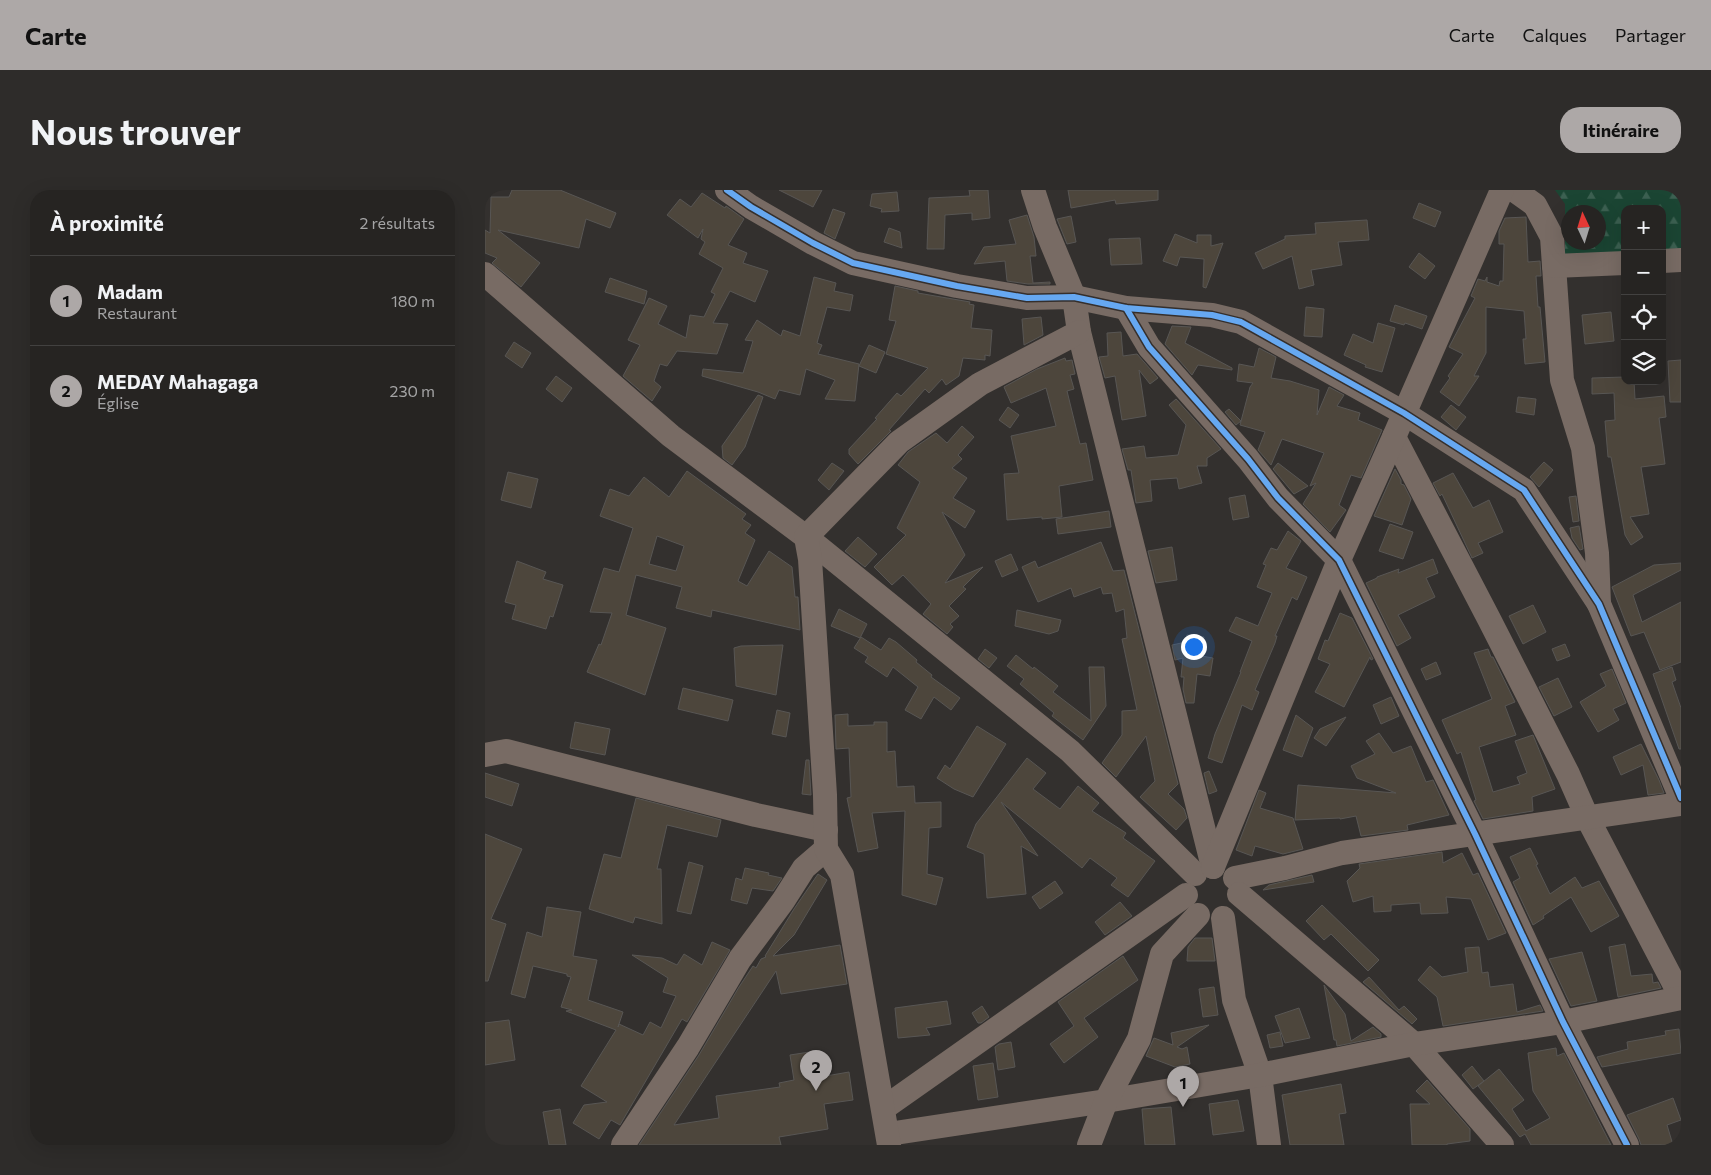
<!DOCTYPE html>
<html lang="fr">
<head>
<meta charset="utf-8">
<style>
	:root { --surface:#262422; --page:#2e2c2a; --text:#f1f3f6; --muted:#a4a4a5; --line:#424140; --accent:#ada8a7 }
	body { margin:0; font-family:Commissioner,sans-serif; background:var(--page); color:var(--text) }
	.controls { position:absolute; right:15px; top:15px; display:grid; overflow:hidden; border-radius:10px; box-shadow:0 5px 20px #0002 }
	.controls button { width:45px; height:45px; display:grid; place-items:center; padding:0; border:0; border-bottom:1px solid var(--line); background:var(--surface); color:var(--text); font:25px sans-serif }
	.compass { position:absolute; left:1076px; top:15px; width:45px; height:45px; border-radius:50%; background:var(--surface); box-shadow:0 5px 20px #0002; rotate:356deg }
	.you { position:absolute; left:708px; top:456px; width:18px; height:18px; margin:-12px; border:4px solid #fff; border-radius:50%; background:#1a73e8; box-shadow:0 0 0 8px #1a73e833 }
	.badge { display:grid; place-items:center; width:32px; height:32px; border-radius:50%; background:var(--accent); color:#111; font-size:16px; font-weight:700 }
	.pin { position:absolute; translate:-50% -41px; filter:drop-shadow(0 1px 2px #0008) }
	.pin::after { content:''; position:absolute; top:26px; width:18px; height:15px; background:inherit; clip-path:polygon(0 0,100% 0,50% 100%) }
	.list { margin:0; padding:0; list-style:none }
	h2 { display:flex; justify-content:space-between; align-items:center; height:65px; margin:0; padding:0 20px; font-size:21px }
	h2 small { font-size:16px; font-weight:400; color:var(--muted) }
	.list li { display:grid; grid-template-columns:32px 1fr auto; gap:15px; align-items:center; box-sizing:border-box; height:90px; padding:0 20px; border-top:1px solid var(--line) }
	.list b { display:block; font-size:19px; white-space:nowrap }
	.list p { margin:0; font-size:16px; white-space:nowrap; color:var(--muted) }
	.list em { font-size:16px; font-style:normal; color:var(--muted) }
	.icon { flex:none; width:28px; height:28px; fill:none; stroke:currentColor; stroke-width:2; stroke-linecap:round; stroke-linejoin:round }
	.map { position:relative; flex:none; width:1196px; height:955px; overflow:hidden; border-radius:20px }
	header { display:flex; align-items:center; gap:30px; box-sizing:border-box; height:70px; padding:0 25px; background:var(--accent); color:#111 }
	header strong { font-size:24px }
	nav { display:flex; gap:28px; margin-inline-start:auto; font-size:18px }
	.intro { display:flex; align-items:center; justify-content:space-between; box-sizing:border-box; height:120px; padding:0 30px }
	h1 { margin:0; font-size:35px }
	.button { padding:12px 22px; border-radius:20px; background:var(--accent); color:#111; font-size:18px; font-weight:700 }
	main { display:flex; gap:30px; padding:0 30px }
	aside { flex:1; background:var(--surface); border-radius:20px; box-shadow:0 5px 20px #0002 }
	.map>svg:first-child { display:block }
	.forest { fill:url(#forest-firs); fill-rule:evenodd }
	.building { fill:#4d463c; stroke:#585654; fill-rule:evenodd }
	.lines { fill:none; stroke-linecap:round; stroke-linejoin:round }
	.minor { stroke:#786b64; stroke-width:24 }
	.cycleway-casing { stroke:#352f2c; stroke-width:9 }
	.cycleway { stroke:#66a8f1; stroke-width:6 }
</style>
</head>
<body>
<header>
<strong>Carte</strong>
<nav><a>Carte</a><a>Calques</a><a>Partager</a></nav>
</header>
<div class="intro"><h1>Nous trouver</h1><a class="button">Itinéraire</a></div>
<main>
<aside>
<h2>À proximité<small>2 résultats</small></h2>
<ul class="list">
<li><span class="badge">1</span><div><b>Madam</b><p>Restaurant</p></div><em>180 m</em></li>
<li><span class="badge">2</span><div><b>MEDAY Mahagaga</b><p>Église</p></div><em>230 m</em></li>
</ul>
</aside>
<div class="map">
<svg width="1196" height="955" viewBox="0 0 1196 955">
	<defs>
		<pattern id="forest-firs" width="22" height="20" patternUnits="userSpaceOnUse" patternTransform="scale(1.25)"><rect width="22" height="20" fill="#1b4533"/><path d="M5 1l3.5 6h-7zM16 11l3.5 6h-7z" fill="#3c6051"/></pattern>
	</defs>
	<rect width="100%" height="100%" fill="#33302e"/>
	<!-- forest -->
	<path class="forest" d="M1070 0H1196V62H1177V19H1140V63L1080 64V14ZM1084 22H1114V52H1084Z"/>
	<!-- building -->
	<g class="building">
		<polygon points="27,0 75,0 131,23 125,38 101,29 94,58 13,40 55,73 36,97 7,73 12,68 0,63 0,40 5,43 6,7 24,7"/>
		<polygon points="294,0 337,0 328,17"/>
		<polygon points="484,0 503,0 505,28 487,30 487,23 460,25 459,59 442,59 444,8 485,6"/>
		<polygon points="583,0 673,0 673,10 631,14 630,10 586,18"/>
		<polygon points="412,2 414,21 396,22 397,19 385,16 387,4"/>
		<polygon points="217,3 240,18 241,16 259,29 243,55 262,63 258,73 283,81 270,112 245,101 228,133 243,134 232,164 192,161 182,176 175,174 169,191 176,197 167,211 138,186 155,155 143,150 164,108 182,116 173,134 201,148 205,125 219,127 230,104 226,102 238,78 214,64 220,52 216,49 218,39 213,48 182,25 195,9 206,17"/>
		<polygon points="934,13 956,22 950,37 928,28"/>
		<polygon points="348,19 360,23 350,49 339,43"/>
		<polygon points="542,25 549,47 551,66 545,66 548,93 565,92 565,94 543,94 522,91 520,71 489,74 499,57 531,54 524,30"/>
		<polygon points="586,26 591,52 582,54 572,29"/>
		<polygon points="1041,27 1043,72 1055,71 1056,86 1051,86 1053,117 1055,117 1060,172 1040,174 1038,149 1041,149 1039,121 1001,117 1001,163 989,186 994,186 974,216 955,202 965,188 963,186 978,164 964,157 990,108 986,106 993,89 1000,91 1002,87 1002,92 1014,96 1015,91 1018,91 1019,54 1014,54 1014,41 1020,28"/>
		<polygon points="882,30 884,50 853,52 857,75 826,80 829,95 814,99 807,66 778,79 770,63 800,49 800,46 831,44 830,33"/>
		<polygon points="404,38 415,42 417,58 399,52"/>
		<polygon points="690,44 712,53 712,45 726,45 726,56 738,53 721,98 718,97 719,69 695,67 692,76 678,71"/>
		<polygon points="655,48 657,74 626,75 624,49"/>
		<polygon points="934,63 950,76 940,89 924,77"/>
		<polygon points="329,87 351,93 349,101 368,105 365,121 342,117 332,153 337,155 333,164 374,174 370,211 340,209 350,190 321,179 315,205 294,200 290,209 273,202 217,186 218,179 258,183 268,151 260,150 272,130 296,146 298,140 315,146"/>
		<polygon points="125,88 162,101 159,114 120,102"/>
		<polygon points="410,96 433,101 433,103 485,112 484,114 489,115 486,138 507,140 505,166 500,165 500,170 478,168 474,186 461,195 457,189 444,203 440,199 404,240 406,241 373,274 364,264 364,259 392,229 390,228 412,203 416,206 443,178 401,164 411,131 404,130"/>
		<polygon points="910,115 942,126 937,139 920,133 919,135 905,131"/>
		<polygon points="821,117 839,119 837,147 819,146"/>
		<polygon points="1126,122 1129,151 1100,154 1097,125"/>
		<polygon points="556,127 558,145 539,155 537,129"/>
		<polygon points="893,133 910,138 897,182 880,177 881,175 859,165 868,144 888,153"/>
		<polygon points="687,136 706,137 700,153 747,178 747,180 713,175 707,185 680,154"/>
		<polygon points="636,142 638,166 652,164 673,188 665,194 654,180 661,226 637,230 630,186 620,188 614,167 623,166 622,143"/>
		<polygon points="29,152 46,163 37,178 20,166"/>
		<polygon points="384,155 400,162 391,183 374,176"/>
		<polygon points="774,158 791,167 786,188 805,191 834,200 832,225 844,197 859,205 852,216 875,223 873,230 897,240 876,288 866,285 854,315 861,320 845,342 818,314 831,293 825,296 839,263 797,249 786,275 773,260 780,242 755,235 765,197 768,193 752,191 754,174 769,177"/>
		<polygon points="580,168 581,171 587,170 590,184 585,185 589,199 582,201 595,254 601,253 608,290 574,296 577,327 557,329 557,327 522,330 519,284 534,283 526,246 571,236 561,198 526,213 519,197 552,179"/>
		<polygon points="1196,170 1196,212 1185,212 1183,171"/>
		<polygon points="71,186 87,198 77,212 61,199"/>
		<polygon points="1140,187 1140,191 1149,191 1150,209 1179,206 1181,227 1174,228 1180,274 1156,277 1164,324 1145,327 1158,347 1146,355 1140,345 1126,267 1123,267 1120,231 1130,230 1129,203 1107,204 1107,188"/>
		<polygon points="273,205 278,207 260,257 247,275 238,268 237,256"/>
		<polygon points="1033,207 1051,209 1049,225 1031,222"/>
		<polygon points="691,209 736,259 722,268 722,276 712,276 717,293 694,299 692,288 665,290 667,311 651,313 646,280 643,280 637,259 659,256 661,268 693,265 701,235 684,215"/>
		<polygon points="966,215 981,227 971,240 956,227"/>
		<polygon points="523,217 534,225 525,238 514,230"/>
		<polygon points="744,219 756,231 751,235 740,222"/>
		<polygon points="477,236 489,247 473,265 477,269 467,278 482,288 468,308 490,321 480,338 457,322 480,365 460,393 498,377 478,397 481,399 464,416 474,426 465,434 468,437 462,444 438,424 446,414 418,385 407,395 389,377 421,345 412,338 435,292 413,275 423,262 448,245 451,243 462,253"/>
		<polygon points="1059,272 1068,280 1054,297 1045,287"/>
		<polygon points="347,273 359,281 344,300 333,290"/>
		<polygon points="793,273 823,296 809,304 788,279"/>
		<polygon points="910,279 916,290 916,294 919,295 926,309 917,335 889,326"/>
		<path d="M202 281 261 324 257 329 266 335 260 343 270 350 253 391 262 396 284 361 307 377 310 407H313L315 440 227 420 226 427 191 418 197 397 151 385 141 425 181 438 160 505 102 482 114 454 116 455 127 423 105 422 119 378 134 382 148 338 115 326 125 299 144 306 159 287 184 307ZM172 346 199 356 191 381 164 374Z"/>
		<polygon points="23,282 53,289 46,318 16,310"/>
		<polygon points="968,283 988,318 1004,310 1018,342 993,353 998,363 987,368 957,304 955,306 948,293"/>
		<polygon points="760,305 764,327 748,330 744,308"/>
		<polygon points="1091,306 1094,331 1088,332 1084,307"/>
		<polygon points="624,321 626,337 573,344 571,329"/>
		<polygon points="905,334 928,342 918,369 894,361"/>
		<polygon points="1094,336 1098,359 1095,360 1087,348 1085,338"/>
		<polygon points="803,341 816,351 801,378 822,387 812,410 807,407 790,446 792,446 790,453 770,500 774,502 767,520 757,515 737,573 723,568 730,544 756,482 755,482 767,451 744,441 751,427 773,436 787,403 772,397 781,375 778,374 786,358 792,360"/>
		<polygon points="373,347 392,364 380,377 360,361"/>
		<polygon points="616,352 628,381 639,380 693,594 683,604 699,619 702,628 691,640 655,607 670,591 661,546 631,587 617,573 637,545 637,521 652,520 637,449 642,448 639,419 631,422 627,403 618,404 616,397 589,407 586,398 553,412 537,377 550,371 553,378"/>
		<polygon points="687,357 692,390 671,393 663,361"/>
		<polygon points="526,364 533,380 517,387 510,371"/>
		<polygon points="948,369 953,383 941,388 950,407 913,425 926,448 912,456 881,393 892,388 892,387 914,379 913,383"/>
		<polygon points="32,371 61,382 58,389 78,395 68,427 65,426 61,439 27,429 31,415 20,412"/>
		<polygon points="1196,373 1196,380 1148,405 1157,432 1196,412 1196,472 1175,480 1159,442 1146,446 1127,397 1169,375"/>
		<polygon points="1048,415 1061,442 1038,454 1024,426"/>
		<polygon points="354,419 382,434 375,448 346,436"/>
		<polygon points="532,420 576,430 573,441 564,444 530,436"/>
		<polygon points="855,423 867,428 888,469 886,470 885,467 859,517 830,502 845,474 833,469 840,450 843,451"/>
		<polygon points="702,445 719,447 716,466 728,468 725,486 712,484 709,513 701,513 698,499 699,487 696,487 698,468 690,470 687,455 701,452"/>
		<polygon points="376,447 396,460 404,448 411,452 432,470 431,472 447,485 446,487 475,508 466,520 449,507 436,529 420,520 433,497 408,477 402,487 380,472 383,467 369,458"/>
		<polygon points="1080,454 1085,466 1072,471 1067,459"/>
		<polygon points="298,455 291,505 251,496 249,458 256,456"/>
		<polygon points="500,459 512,468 504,478 493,469"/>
		<polygon points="1003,459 1006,467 1008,467 1030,512 1020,516 1031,545 994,557 1008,602 1035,594 1032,587 1042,583 1030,551 1048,545 1070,599 1047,607 1048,621 998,629 989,611 991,610 976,562 972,564 957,530 1007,509 989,463"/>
		<polygon points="531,465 548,479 549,477 573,496 568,502 606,531 604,477 619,477 621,516 598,550 567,526 569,523 535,494 539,489 522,476"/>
		<polygon points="951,472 956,484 941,490 936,479"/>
		<polygon points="1187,477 1191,490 1187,492 1196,518 1196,559 1194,559 1168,484"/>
		<polygon points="1127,479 1141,513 1128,519 1134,530 1113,542 1095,512 1121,496 1115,484"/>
		<polygon points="1073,488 1087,517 1069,526 1054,497"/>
		<polygon points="198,498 248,510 243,531 193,519"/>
		<polygon points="906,507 914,526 896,534 888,515"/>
		<polygon points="292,520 305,523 301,547 287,544"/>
		<polygon points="363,524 363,536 389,535 389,532 402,532 402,562 410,561 412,597 429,596 430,613 456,612 456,637 444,638 442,684 458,688 451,715 417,705 420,621 387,623 393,658 373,662 362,608 366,607 364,558 351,559 350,525"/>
		<polygon points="811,525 828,538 817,567 798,560"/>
		<polygon points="861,527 841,556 829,548 835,539"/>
		<polygon points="90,532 125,539 120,565 85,558"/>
		<polygon points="492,536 521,554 488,607 469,599 452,588 460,575 465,579"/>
		<polygon points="894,543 908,563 926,556 941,592 948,590 964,625 922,635 923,640 876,646 871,626 855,629 855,628 810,630 813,595 911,603 872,588 866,576 890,564 881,551"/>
		<polygon points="1156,554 1174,590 1179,603 1163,605 1158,575 1136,585 1128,567"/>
		<polygon points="542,568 561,583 548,599 575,619 593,596 614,613 607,621 641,643 638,648 670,671 643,707 626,695 632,688 605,668 597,678 516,612 553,666 536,656 541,704 502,708 499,664 482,657 491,634"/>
		<polygon points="321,570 324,570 326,605 317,604"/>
		<polygon points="724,581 732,601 724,604 719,583"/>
		<polygon points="0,583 34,594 27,616 0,607"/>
		<polygon points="774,600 781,603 775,618 808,628 818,659 798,664 770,656 767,666 751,660"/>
		<polygon points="151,608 236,630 232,647 182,635 172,679 176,679 177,734 150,727 148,733 104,719 119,664 136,668"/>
		<polygon points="0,644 37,659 6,729 21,734 3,791 0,791"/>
		<polygon points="1045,658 1053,674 1051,675 1065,704 1090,687 1097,698 1114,691 1134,726 1106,742 1086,707 1058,726 1059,728 1048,735 1028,692 1035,688 1025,667"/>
		<polygon points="957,662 958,673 977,663 988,685 993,683 1021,743 1003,750 986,709 961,707 963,723 936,724 935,713 906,715 906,721 889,722 888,706 868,712 862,691 875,678 874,674"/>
		<polygon points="204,672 218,676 206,724 192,721"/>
		<polygon points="260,678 284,683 283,685 297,688 288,701 267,698 262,714 246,710 251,688 257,690"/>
		<polygon points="333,684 342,690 309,745 288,766 355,755 362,794 296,804 291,781 189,935 234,928 231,906 295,897 294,893 309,890 305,865 331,861 335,887 364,882 368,910 339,914 343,939 294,947 296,955 154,955 214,865 254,797 268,776 271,778 276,769 281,767 280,766 309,719"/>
		<polygon points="827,685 829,692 778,700 784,695"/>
		<polygon points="570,691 578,703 555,719 547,707"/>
		<polygon points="635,712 647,726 620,745 610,732"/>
		<polygon points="837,715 894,770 883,781 846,744 839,750 821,731"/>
		<polygon points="62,717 96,722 88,766 112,770 103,810 138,822 133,837 134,834 158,845 165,832 176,838 191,806 178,802 183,788 147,765 177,768 192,775 199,764 217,775 227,752 245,760 202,832 197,829 135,935 126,930 114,949 88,933 99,915 122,912 96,896 131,840 81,821 87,820 76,817 86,787 82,786 82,784 48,776 40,808 26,804 42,742 57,747"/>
		<polygon points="710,748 727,748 730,771 702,771 703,757"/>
		<polygon points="1140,754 1146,786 1167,784 1168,793 1173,792 1176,798 1133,807 1124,757"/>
		<polygon points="994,757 997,783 1003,782 1005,797 1028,794 1032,822 1055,815 1058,821 958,836 952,807 933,790 945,776 957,787 983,782 980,758"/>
		<polygon points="1097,762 1112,811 1086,816 1064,769"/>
		<polygon points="638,766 653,790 599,828 613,847 579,873 565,854 589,836 573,812"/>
		<polygon points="884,787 914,820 919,816 932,829 927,834 878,792"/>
		<polygon points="839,795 860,824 866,851 888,837 896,844 896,847 852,856 851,850 849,850"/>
		<polygon points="729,797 733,825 718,827 714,799"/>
		<polygon points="462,811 466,834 441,838 445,845 413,848 410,818"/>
		<polygon points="497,816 504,827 496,833 493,833 487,823"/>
		<polygon points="814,818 825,848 800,853 790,826"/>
		<polygon points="24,830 30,870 0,875 0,833"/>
		<polygon points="724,835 692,857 697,859 702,857 705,874 690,877 661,866 669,848 688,855 686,843"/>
		<polygon points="1194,839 1196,863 1117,877 1112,867 1143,859 1142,852 1181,845 1180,841"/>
		<polygon points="795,842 798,856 785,858 782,845"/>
		<polygon points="526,852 530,877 513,880 510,857 514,854"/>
		<polygon points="1071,858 1072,866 1079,863 1126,955 1046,955 1040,944 1035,947 993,896 1014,879 1039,910 1027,919 1041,941 1065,928 1048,901 1043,863"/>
		<polygon points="508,873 513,907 493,910 488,876"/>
		<polygon points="987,876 999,891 988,899 977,885"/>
		<polygon points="942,890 985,939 985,951 962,954 962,955 927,955 925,914 945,914 931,901"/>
		<polygon points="856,894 861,923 854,924 859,955 805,955 797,905"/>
		<polygon points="1188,908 1196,930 1182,935 1188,955 1156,955 1154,949 1142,925"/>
		<polygon points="753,910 759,941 728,945 724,914"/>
		<polygon points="686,917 690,955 660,955 657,919"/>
		<polygon points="75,919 81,955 64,955 58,922"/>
	</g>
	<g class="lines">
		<!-- minor -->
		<g class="minor">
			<polyline points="242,0 266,17 328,53 368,73 472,96 542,108 589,107 641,118 727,125 756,132 919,223 1039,300 1114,414 1196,608"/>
			<polyline points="548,0 560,37 589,107 594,142 728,677"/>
			<polyline points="1029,0 1050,15 1067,47 1077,190 1098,258 1112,363 1114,414"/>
			<polyline points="1177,71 1196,70"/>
			<polyline points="1069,76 1140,73"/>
			<polyline points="0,84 186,246 321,347 585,561 710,684"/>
			<polyline points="641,118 664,157 763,269 793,308 854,370 990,644 1078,832 1142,955"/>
			<polyline points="909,247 1004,429 1083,584 1102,627 1196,807"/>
			<polyline points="0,565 21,561 271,625 341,640"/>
			<polyline points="728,677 854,370 909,247 1017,0"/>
			<polyline points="750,688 800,678 857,663 1196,614"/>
			<polyline points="754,704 929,854 1017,955"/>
			<polyline points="738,728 749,810 775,885 784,955"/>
			<polyline points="399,918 701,705"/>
			<polyline points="403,944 621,911 775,885 929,854 1078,832 1196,808"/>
			<polyline points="138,955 203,857 255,769 298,711 319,678 341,659"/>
			<polyline points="404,955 357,685 341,659 340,605 325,369 321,347 414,252 495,194 594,142"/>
			<polyline points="604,955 621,911 654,849 677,764 713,725"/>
		</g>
		<!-- cycleway casing -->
		<g class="cycleway-casing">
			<g id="cycleway">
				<polyline points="242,0 266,17 328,53 368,73 472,96 542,108 589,107 641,118 727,125 756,132 919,223 1039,300 1114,414 1196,608"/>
				<polyline points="641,118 664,157 763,269 793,308 854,370 990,644 1078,832 1142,955"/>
			</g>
		</g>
		<!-- cycleway -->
		<use href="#cycleway" class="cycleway"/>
	</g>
</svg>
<div class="controls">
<button>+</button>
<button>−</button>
<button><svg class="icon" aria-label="locate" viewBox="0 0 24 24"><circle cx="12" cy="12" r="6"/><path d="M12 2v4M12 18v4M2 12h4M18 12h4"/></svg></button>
<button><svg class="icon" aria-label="layers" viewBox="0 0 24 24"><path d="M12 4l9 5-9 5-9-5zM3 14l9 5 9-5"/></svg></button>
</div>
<svg class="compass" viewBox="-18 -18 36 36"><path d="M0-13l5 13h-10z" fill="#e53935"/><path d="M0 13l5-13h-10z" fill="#a4a4a5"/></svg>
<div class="you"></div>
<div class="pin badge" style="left:698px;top:917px">1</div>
<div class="pin badge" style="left:331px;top:901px">2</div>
</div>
</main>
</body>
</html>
